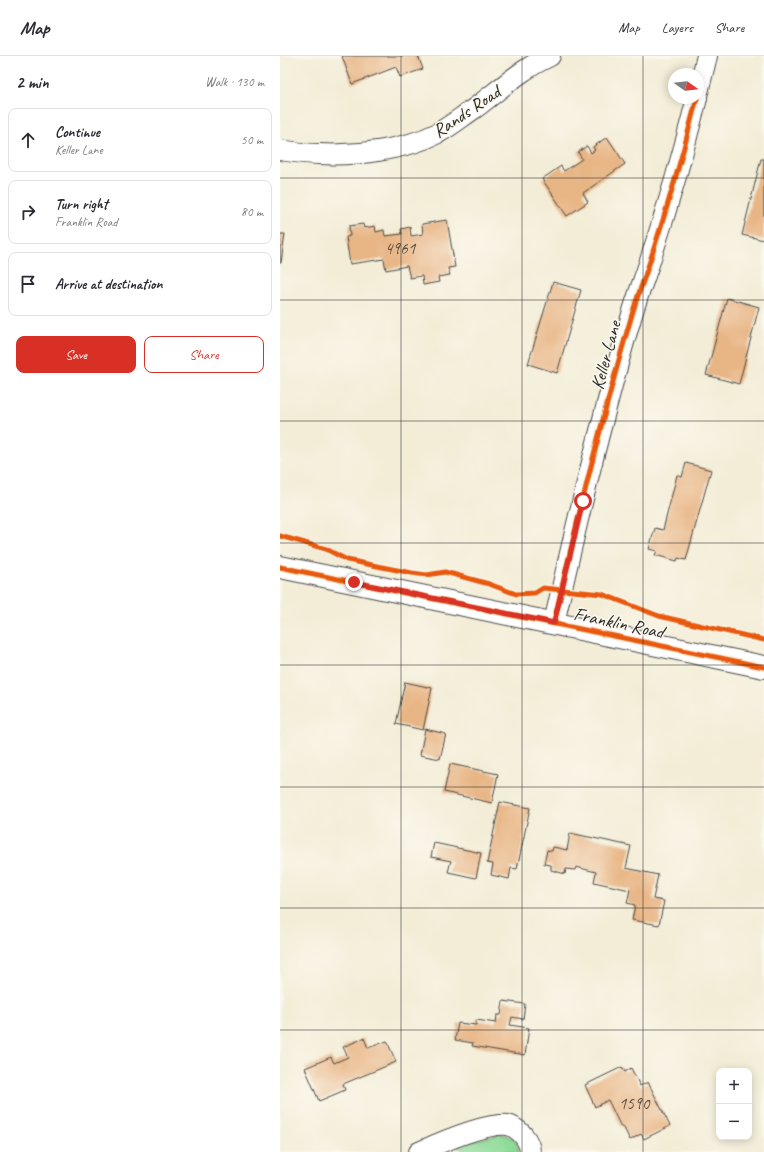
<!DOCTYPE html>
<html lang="en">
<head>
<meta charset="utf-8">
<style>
	:root { --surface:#fff; --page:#f2f2f3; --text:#2b2b33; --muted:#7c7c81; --line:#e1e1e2; --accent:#d93025 }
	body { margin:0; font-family:Caveat,sans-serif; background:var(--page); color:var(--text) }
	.controls { position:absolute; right:12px; bottom:12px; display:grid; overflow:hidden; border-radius:8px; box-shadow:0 2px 10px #0003 }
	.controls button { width:36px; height:36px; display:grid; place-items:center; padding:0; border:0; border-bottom:1px solid var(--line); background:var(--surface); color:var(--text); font:20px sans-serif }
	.compass { position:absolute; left:388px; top:12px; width:36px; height:36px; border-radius:50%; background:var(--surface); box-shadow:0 2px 10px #0003; rotate:104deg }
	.stop { position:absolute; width:12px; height:12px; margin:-9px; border:3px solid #d93025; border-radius:50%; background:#fff }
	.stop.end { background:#d93025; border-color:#fff; box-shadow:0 1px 4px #0008 }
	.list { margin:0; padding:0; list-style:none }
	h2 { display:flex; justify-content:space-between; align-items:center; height:52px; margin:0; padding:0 16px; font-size:17px }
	h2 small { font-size:13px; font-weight:400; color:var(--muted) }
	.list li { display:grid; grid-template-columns:26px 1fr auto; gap:12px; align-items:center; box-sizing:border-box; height:64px; margin:0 8px 8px; padding:0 8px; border:1px solid var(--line); border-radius:8px }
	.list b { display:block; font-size:15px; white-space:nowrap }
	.list p { margin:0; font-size:13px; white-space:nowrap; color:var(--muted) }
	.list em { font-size:13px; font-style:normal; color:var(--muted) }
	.actions { display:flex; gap:8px; padding:12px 16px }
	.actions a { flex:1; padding:9px 0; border:1px solid var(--accent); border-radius:8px; text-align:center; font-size:14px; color:var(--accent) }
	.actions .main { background:var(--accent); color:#fff }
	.icon { flex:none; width:22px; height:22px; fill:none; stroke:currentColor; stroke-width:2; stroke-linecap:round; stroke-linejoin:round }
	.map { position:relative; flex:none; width:484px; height:1096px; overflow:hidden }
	header { display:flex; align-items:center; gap:24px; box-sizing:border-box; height:56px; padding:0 20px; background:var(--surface); border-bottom:1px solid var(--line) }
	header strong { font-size:19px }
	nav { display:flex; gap:22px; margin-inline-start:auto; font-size:14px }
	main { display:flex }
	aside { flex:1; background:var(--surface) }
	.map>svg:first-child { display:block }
	.green { fill:#8cda98; stroke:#5c8262 }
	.building { fill:#e8b585 }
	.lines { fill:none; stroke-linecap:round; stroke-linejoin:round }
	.minor-casing { stroke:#494845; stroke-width:22 }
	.tertiary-casing { stroke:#494845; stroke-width:24 }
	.minor { stroke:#fff; stroke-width:20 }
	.tertiary { stroke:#fff; stroke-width:22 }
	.cycleway-casing { stroke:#fbf7ec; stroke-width:8 }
	.cycleway { stroke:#e8590c; stroke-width:5 }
	.route { stroke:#d93025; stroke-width:5 }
	.grid { fill:none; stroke:#2b2b2b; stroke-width:1; stroke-opacity:0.55 }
	.labels { text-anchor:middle; stroke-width:3; stroke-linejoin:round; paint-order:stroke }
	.number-label { font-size:17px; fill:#5a4e42 }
	.street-label { font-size:19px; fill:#2b2b2b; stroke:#fbf7ec }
</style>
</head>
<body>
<header>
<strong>Map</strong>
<nav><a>Map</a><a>Layers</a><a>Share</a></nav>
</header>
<main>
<aside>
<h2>2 min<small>Walk · 130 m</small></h2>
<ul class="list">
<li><svg class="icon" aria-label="ahead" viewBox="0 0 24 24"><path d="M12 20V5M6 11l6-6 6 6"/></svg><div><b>Continue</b><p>Keller Lane</p></div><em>50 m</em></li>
<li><svg class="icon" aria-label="right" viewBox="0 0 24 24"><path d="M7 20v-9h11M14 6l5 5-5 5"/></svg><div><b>Turn right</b><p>Franklin Road</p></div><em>80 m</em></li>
<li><svg class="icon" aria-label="arrive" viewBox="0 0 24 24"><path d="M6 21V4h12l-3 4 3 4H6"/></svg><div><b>Arrive at destination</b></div></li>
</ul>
<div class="actions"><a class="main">Save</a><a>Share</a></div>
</aside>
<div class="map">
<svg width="484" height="1096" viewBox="0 0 484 1096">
	<rect width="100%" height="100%" fill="#fbf7ec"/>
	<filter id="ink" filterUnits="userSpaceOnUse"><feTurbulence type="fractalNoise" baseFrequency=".025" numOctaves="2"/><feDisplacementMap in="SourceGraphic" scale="8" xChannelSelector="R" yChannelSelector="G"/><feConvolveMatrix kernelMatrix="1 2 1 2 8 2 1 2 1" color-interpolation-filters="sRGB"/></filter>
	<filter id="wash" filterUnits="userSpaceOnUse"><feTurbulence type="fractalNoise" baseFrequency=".012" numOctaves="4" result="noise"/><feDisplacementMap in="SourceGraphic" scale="16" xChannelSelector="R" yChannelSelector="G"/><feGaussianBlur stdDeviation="0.9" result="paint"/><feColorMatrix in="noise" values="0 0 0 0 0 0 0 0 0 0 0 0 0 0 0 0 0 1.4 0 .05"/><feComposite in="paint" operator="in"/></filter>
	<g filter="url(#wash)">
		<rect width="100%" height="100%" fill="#f3edd7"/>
		<!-- green -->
		<path class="green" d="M220 1078C231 1079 238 1084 239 1096H188L177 1091 184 1087Z"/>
		<g id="blocks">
			<!-- building -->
			<g class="building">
				<polygon points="62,0 138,0 143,13 120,21 116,11 72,28"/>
				<polygon points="327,81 345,108 303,137 308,146 287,160 262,123 281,110 284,115 302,103 298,96 307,90 311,97 315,94 313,91"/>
				<polygon points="481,103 484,103 484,184 462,179"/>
				<polygon points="167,164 175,211 168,212 170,219 158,221 159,226 143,229 142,220 130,222 127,210 106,214 104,203 70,208 66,181 70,180 69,170 83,168 84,172 95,170 96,176 104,174 105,180 122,178 121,173 130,171 131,180 143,178 142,168"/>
				<polygon points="0,178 5,178 1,207 0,207"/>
				<polygon points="273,226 301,234 277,317 248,308"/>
				<polygon points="447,242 479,251 459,328 426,319"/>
				<polygon points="406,407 431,414 406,504 398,502 397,505 375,499 377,495 369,493 375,472 383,474 397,419 402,421"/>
				<polygon points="125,626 152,632 143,674 116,668"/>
				<polygon points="145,673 166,678 160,703 140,699"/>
				<polygon points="170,708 218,718 212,747 164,736"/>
				<polygon points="220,746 250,752 237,813 231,812 229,823 211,819 213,808 207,807"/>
				<polygon points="290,777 351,790 346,812 378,819 373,843 384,845 379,869 352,864 355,849 347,847 350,834 314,826 316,816 296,811 295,814 286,813 285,818 271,814 271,809 264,808 267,794 272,795 273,791 287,794"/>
				<polygon points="154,787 201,797 196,822 168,816 171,805 151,801"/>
				<polygon points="223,945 245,948 243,963 232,961 230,969 249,972 245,999 192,990 193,987 175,984 178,967 196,969 196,964 216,967 217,959 221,959"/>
				<polygon points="84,982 88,992 107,985 116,1006 63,1028 65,1034 39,1045 25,1012 51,1001 54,1007 68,1001 63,991"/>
				<polygon points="342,1011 345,1016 351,1012 360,1030 368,1026 390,1070 364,1083 361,1078 350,1084 343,1070 341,1071 328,1044 315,1051 305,1029"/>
			</g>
		</g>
	</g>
	<g filter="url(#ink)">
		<use href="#blocks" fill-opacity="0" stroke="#494845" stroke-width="1"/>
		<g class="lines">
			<!-- minor casing -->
			<g class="minor-casing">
				<g id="minor">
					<polyline points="418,36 427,0"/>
					<path d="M0 94C13 96 26 98 39 98 77 100 124 94 158 77 171 70 183 60 195 52 219 34 243 12 270 0"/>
					<path d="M274 567C297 465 321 363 351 262 356 244 363 226 369 208 387 153 403 98 417 42"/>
					<path d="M139 1096C159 1087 207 1066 228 1069 233 1070 239 1075 243 1079 247 1084 250 1089 250 1096"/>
				</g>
			</g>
			<!-- tertiary casing -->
			<g class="tertiary-casing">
				<polyline id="tertiary" points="0,511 484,611"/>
			</g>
			<!-- minor -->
			<use href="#minor" class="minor"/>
			<!-- tertiary -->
			<use href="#tertiary" class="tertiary"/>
			<!-- cycleway casing -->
			<g class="cycleway-casing">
				<g id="cycleway">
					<polyline points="0,480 46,493 67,504 132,517 147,519 165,516 209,528 236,538 255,537 263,532 322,538 379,560 484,584"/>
					<polyline points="0,511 484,611"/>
					<path d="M274 567C297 465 321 363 351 262 356 244 363 226 369 208 387 153 403 98 417 42"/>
				</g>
			</g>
			<!-- cycleway -->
			<use href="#cycleway" class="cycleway"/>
		</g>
	</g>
	<g class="lines" filter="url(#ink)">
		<!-- route -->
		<polyline class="route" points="74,526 274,567 303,445"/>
	</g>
	<!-- grid -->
	<path class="grid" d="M121 0V1096M242 0V1096M363 0V1096M0 122H484M0 244H484M0 365H484M0 487H484M0 609H484M0 731H484M0 852H484M0 974H484"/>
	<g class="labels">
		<!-- number labels -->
		<g class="number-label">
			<text x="120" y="198">4961</text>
			<text x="354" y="1053">1590</text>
		</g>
		<!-- street labels -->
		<g class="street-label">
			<text transform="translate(186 55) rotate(-34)" y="7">Rands Road</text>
			<text transform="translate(325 299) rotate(-75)" y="7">Keller Lane</text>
			<text transform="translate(339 566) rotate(12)" y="7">Franklin Road</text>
		</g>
	</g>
</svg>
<div class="controls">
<button>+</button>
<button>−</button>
</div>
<svg class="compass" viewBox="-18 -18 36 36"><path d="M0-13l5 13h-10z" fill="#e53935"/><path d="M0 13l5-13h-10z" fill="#7c7c81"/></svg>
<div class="stop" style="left:303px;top:445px"></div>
<div class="stop end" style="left:74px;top:526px"></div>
</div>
</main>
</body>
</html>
